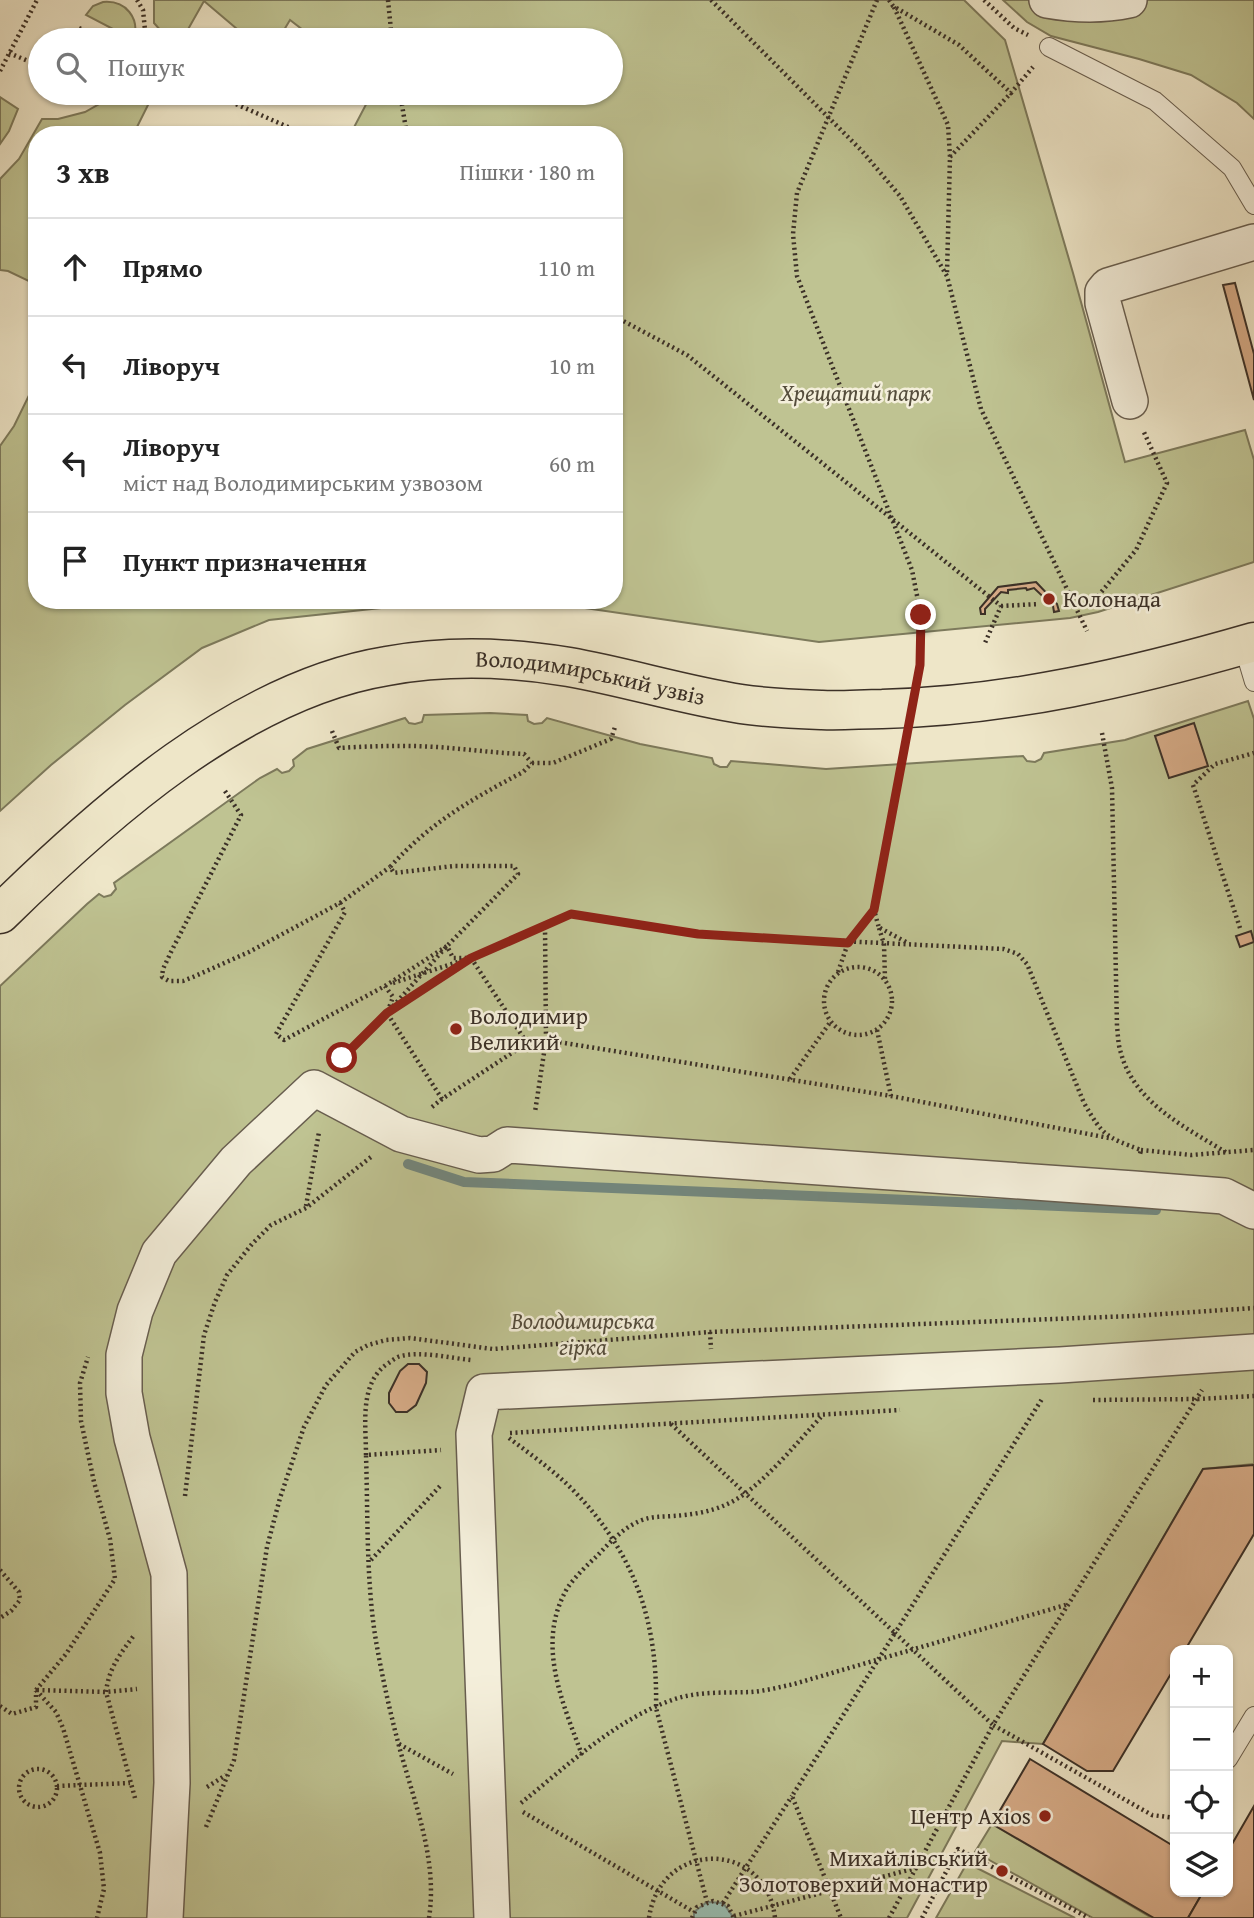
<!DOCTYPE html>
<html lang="uk">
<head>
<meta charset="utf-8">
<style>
	:root { --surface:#fff; --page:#f6f6f6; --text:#222; --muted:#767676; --line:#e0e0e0 }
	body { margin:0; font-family:"Gentium Book Plus",serif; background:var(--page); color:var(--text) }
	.controls { position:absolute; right:21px; bottom:21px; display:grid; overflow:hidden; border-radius:14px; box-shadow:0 2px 5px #0004 }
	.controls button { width:63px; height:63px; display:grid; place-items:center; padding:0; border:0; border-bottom:2px solid var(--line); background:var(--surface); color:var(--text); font:35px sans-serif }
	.stop { position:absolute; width:21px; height:21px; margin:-16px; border:5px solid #8f2418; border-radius:50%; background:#fff }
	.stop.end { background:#8f2418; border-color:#fff; box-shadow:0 2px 7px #0008 }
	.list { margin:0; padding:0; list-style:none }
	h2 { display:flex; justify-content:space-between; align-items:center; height:91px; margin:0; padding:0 28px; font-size:30px }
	h2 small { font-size:23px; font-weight:400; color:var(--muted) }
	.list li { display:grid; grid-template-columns:46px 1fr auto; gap:21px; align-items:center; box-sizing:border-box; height:98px; padding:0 28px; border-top:2px solid var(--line) }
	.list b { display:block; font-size:26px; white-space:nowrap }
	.list p { margin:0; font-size:23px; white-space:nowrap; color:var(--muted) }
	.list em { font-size:23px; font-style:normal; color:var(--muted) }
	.icon { flex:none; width:38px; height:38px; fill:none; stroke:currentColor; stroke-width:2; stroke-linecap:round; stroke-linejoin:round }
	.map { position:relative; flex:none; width:1254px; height:1918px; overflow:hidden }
	.search { position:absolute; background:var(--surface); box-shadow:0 2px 5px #0004; left:28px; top:28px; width:595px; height:77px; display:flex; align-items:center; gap:18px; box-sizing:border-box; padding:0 24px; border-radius:38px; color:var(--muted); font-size:26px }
	.panel { position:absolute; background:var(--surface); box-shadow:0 2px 5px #0004; left:28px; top:126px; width:595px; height:483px; border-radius:28px }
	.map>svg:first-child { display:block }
	.green { fill:#bfc392; stroke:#7d7a5c; stroke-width:2 }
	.water { fill:#99c0b5; stroke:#73867c; stroke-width:2 }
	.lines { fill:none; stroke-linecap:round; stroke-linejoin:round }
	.stream { stroke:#73867c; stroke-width:10 }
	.building { fill:#d7ac88; stroke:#3b3027; stroke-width:2 }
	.lane-casing { stroke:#685e4f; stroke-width:20 }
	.street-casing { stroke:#685e4f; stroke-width:38 }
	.primary-casing { stroke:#3b3027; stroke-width:41 }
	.path { stroke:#3b3027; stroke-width:4.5; stroke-dasharray:2 3.5; stroke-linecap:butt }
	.lane { stroke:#f4efdb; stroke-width:18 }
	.street { stroke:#f4efdb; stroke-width:35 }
	.primary { stroke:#eee6c8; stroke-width:38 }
	.path-bridge { stroke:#3b3027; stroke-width:4.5; stroke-dasharray:2 3.5; stroke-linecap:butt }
	.route { stroke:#8f2418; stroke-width:9 }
	.poi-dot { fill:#8f2418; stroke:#f4efdb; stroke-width:2.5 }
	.labels { text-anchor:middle; stroke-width:5; stroke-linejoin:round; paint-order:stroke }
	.park-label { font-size:23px; font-style:italic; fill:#554d3c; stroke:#f4efdb }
	.poi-label { font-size:23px; fill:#3b3027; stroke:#f4efdb; text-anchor:start }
	.street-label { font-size:23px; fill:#3b3027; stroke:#f4efdb }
</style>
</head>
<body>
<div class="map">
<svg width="1254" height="1918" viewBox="0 0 1254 1918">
	<rect width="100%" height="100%" fill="#eee6c8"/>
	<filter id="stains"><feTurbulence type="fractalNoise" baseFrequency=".00286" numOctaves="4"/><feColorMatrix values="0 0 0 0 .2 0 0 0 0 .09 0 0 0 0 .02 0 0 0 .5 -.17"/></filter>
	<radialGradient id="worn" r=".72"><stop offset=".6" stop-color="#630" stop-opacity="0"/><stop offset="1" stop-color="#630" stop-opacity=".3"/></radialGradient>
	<!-- green -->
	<g class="green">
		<polygon points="154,0 964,0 1005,40 1073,273 1125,462 1245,430 1254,460 1254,562 1098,612 1070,618 819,642 578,607 501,600 614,600 614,135 350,135 372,93 611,93 611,40 316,40 290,20 278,40 250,40 204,1 182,40 172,40 161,35 162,32 154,23"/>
		<polygon points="1003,0 1254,0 1254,119 1237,103 1191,75 1139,59 1051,36 1027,22"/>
		<path d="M103 2C126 0 140 18 134 40L86 15 93 6Z"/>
		<polygon points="117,94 130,94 149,103 133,135 37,135 37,285 8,271 0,270 0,179 19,159 42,119 58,119 85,112"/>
		<polygon points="0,97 18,109 9,131 0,144"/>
		<polygon points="37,379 37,600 456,600 269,620 202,648 125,705 51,765 0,811 0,446 14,426"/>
		<polygon points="1248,701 1254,719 1254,1464 1203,1469 1043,1744 1002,1741 907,1918 0,1918 0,986 87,904 99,894 104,897 111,895 116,889 114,883 260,778 277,769 282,773 289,771 294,766 293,760 307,749 405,718 409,723 415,724 422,722 424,715 490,713 527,715 528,721 534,724 542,723 547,718 640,744 712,758 714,764 720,767 727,767 731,761 826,769 1023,756 1027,761 1035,762 1041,759 1044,753 1125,740"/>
		<polygon points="992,1824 1152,1918 1093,1918 975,1852"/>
		<polygon points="967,1863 1075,1918 936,1918"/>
	</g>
	<!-- water -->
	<polygon class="water" points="707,1902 723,1903 734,1918 694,1918 694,1912"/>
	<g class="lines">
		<!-- stream -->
		<polyline class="stream" points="408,1164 464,1182 1156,1210"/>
	</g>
	<!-- building -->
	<g class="building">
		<polygon points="1235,283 1254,354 1254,400 1223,285"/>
		<polygon points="1036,582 1057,604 1059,611 1054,612 1053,606 1034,588 1027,590 1026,588 1008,590 1008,593 1001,592 985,609 985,614 981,614 980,608 998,587"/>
		<polygon points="1194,723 1208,766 1169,778 1155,736"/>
		<polygon points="1251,931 1254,942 1240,947 1236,936"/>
		<polygon points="408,1364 419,1364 427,1372 426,1383 416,1405 407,1412 396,1412 389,1403 389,1393 400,1371"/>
		<polygon points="1254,1465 1254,1534 1185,1650 1175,1650 1175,1667 1113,1771 1087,1771 1043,1744 1203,1469"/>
		<polygon points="1030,1759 1175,1847 1175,1892 1203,1892 1188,1918 1154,1918 992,1824"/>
		<polygon points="1254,1806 1254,1918 1188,1918 1203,1892 1228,1892 1228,1851"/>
	</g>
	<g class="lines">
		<!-- lane casing -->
		<g class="lane-casing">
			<g id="lane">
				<polyline points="1049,47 1155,101 1232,168 1254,205"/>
				<polyline points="1243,645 1254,682"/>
				<polyline points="1228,1759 1254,1716"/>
			</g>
		</g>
		<!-- street casing -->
		<g class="street-casing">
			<g id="street">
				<path d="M1047 0C1075 5 1101 6 1129 0"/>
				<polyline points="1130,401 1103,303 1103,292 1108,286 1254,242"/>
				<polyline points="165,1918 172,1783 169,1574 132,1438 124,1393 124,1355 135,1311 159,1253 236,1161 314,1088 401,1134 479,1155 493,1154 507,1145 1134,1189 1224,1196 1254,1211"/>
				<polyline points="492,1918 474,1434 484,1392 1060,1365 1254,1352"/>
			</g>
		</g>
		<!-- primary casing -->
		<g class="primary-casing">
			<g id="primary">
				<path id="s1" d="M0 914C103 813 240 690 387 666 447 655 509 657 569 667 626 677 683 695 741 704 767 708 795 709 822 710 842 711 862 709 882 709 1009 706 1133 677 1254 642"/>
			</g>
		</g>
		<!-- path -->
		<g class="path">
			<polyline points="137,0 143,10 146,40"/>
			<polyline points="388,0 392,40"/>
			<polyline points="711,0 862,151 900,196 947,276 981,409 1087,631"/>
			<polyline points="889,0 893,6 959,45 1011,93 1033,67"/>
			<polyline points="984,0 1014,28 1028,35"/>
			<polyline points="894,7 948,125 950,157 947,273"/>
			<polyline points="79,28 104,40"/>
			<polyline points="9,53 40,66"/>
			<polyline points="0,71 37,0"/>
			<polyline points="211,93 306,135"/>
			<polyline points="400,93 407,135"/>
			<polyline points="289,135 290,127"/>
			<polyline points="950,157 1011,93"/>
			<polyline points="614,316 687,355 1001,606 985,643"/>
			<polyline points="1098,596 1136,550 1167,483 1143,430"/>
			<polyline points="1001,606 1039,604"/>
			<path d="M332 731 339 748C372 746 404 745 437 747 466 749 494 753 524 754L532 763 523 772C470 800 430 823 390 867L394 873 454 866H514L518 874 447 946 387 1013"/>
			<path d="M1102 733 1112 788 1117 1026C1118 1035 1118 1045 1121 1053 1134 1103 1187 1128 1227 1153"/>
			<polyline points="532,763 553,763 611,739 615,727"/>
			<polyline points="225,791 241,815 171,952 163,969 162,977 169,981 183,981 193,977 249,952 340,903 345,912 276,1034 284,1040 385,986 447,946 453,958 471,958 545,926 546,1040 535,1112"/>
			<polyline points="340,903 390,867"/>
			<path d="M545 926 571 914 698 934 1004 949 1018 954 1027 964 1084 1103C1103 1136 1106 1137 1141 1150L1140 1154"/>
			<polyline points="879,928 884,944 885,979"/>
			<polyline points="880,928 906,942"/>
			<polyline points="1240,928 1193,785 1215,764 1254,753"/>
			<polygon points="471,958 527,1043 442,1099 387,1013"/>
			<circle cx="858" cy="1001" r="34"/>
			<polyline points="838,972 848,943 874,910"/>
			<polyline points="393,983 464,960"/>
			<polyline points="877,1030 891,1096"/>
			<polyline points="527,1043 546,1040 891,1096 1109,1138"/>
			<polyline points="338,1063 387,1013 393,997 385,986"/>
			<polyline points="790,1079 831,1021"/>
			<polyline points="432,1107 442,1099"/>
			<polyline points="1141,1150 1191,1155 1254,1150"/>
			<polyline points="306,1206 319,1132"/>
			<polyline points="710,1332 711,1349"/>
			<polyline points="1093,1400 1198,1399 1254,1396"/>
			<polyline points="671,1424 895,1633 792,1796 841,1918"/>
			<polyline points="510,1433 900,1410"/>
			<path d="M509 1438C530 1454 553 1470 572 1489 634 1552 658 1620 656 1708L707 1902"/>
			<path d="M366 1455C366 1424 359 1384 387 1364 392 1361 396 1357 401 1356 423 1351 449 1358 471 1360"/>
			<polyline points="185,1496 204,1335 215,1302 227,1275 252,1244 271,1225 306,1208 371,1157"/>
			<polyline points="371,1560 441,1485"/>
			<polyline points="0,1570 19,1592 20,1600 11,1611 0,1618"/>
			<polyline points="36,1690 66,1654 115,1579 110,1539 94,1482 81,1421 80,1383 88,1357"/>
			<polyline points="36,1690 56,1712 63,1728 100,1853 104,1889 97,1918"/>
			<polyline points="37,1690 106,1692 137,1689"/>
			<polyline points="0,1706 12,1714 36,1707 36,1691"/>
			<polyline points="399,1744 453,1774"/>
			<path d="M582 1755C562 1701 535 1642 568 1587 576 1576 587 1565 597 1556 610 1542 624 1527 642 1520 653 1516 662 1517 673 1516 690 1515 710 1512 725 1505 758 1492 797 1442 822 1416"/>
			<circle cx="38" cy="1788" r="19"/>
			<polyline points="57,1786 130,1783"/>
			<polyline points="207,1787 226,1775"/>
			<path d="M135 1798 106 1692C109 1667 121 1653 135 1634"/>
			<path d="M521 1803C567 1766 615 1720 672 1700 697 1691 725 1693 751 1692 765 1691 780 1687 794 1684L1069 1604"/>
			<polyline points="523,1812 694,1912"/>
			<polyline points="1175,1818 1152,1815 993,1725 1202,1390"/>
			<polyline points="206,1827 234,1760 267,1547 280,1498 304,1427 326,1385 355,1352 368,1345 386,1340 410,1338 493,1349 710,1332 1133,1316 1254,1308"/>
			<polyline points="723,1903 792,1796"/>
			<polyline points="734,1916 916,1868"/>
			<path d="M429 1918C438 1859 414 1802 399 1746 390 1712 382 1676 376 1641 366 1581 368 1516 366 1455L441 1450"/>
			<path d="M649 1918C660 1839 766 1839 775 1918"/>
			<polyline points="692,1918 697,1907 713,1901 728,1906 734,1918"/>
			<polyline points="889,1918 993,1725 895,1633 1042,1399"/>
			<polyline points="922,1918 958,1849 1089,1918"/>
		</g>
		<!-- lane -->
		<use href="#lane" class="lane"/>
		<!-- street -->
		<use href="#street" class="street"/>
		<!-- primary -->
		<use href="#primary" class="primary"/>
		<!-- path-bridge -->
		<polyline class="path-bridge" points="877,0 797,193 793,234 797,276 912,570 921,616 920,665 874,910 879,928"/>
	</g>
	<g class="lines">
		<!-- route -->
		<polyline class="route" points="342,1058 387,1013 471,958 571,914 698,934 848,943 874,910 920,665 921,615"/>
	</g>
	<!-- markers -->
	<g class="poi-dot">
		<circle cx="1049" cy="599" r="7"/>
		<circle cx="456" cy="1029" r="7"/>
		<circle cx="1045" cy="1816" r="7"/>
		<circle cx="1002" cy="1871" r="7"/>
	</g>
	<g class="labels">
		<!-- park labels -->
		<g class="park-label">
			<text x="856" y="401">Хрещатий парк</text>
			<text x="583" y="1329">Володимирська<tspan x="583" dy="26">гірка</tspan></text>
		</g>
		<!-- poi labels -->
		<g class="poi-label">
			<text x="1063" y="607">Колонада</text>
			<text x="470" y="1024">Володимир<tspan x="470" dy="26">Великий</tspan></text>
			<text x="1031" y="1824" text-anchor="end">Центр Axios</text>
			<text x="988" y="1866" text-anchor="end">Михайлівський<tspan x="988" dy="26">Золотоверхий монастир</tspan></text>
		</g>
		<!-- street labels -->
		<g class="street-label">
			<text dy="8" stroke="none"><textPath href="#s1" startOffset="672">Володимирський узвіз</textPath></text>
		</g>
	</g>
	<rect width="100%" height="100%" filter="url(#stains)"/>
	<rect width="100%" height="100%" fill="url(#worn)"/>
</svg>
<div class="controls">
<button>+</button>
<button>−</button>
<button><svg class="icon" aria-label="locate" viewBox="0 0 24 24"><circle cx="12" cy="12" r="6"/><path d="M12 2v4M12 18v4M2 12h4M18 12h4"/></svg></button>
<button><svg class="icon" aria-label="layers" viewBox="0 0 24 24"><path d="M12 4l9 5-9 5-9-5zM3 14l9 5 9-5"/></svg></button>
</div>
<div class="stop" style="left:342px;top:1058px"></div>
<div class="stop end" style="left:921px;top:615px"></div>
<div class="search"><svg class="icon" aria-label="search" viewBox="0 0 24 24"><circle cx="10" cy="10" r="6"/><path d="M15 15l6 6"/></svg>Пошук</div>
<section class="panel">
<h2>3 хв<small>Пішки · 180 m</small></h2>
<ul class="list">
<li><svg class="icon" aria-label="ahead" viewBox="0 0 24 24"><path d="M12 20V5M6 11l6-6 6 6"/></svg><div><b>Прямо</b></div><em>110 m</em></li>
<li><svg class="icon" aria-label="left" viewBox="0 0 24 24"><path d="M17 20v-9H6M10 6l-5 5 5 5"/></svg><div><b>Ліворуч</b></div><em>10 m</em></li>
<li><svg class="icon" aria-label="left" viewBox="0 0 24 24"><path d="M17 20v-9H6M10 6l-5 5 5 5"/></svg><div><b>Ліворуч</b><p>міст над Володимирським узвозом</p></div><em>60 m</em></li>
<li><svg class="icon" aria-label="arrive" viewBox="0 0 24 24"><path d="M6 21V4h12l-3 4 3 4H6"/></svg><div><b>Пункт призначення</b></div></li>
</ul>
</section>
</div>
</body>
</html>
